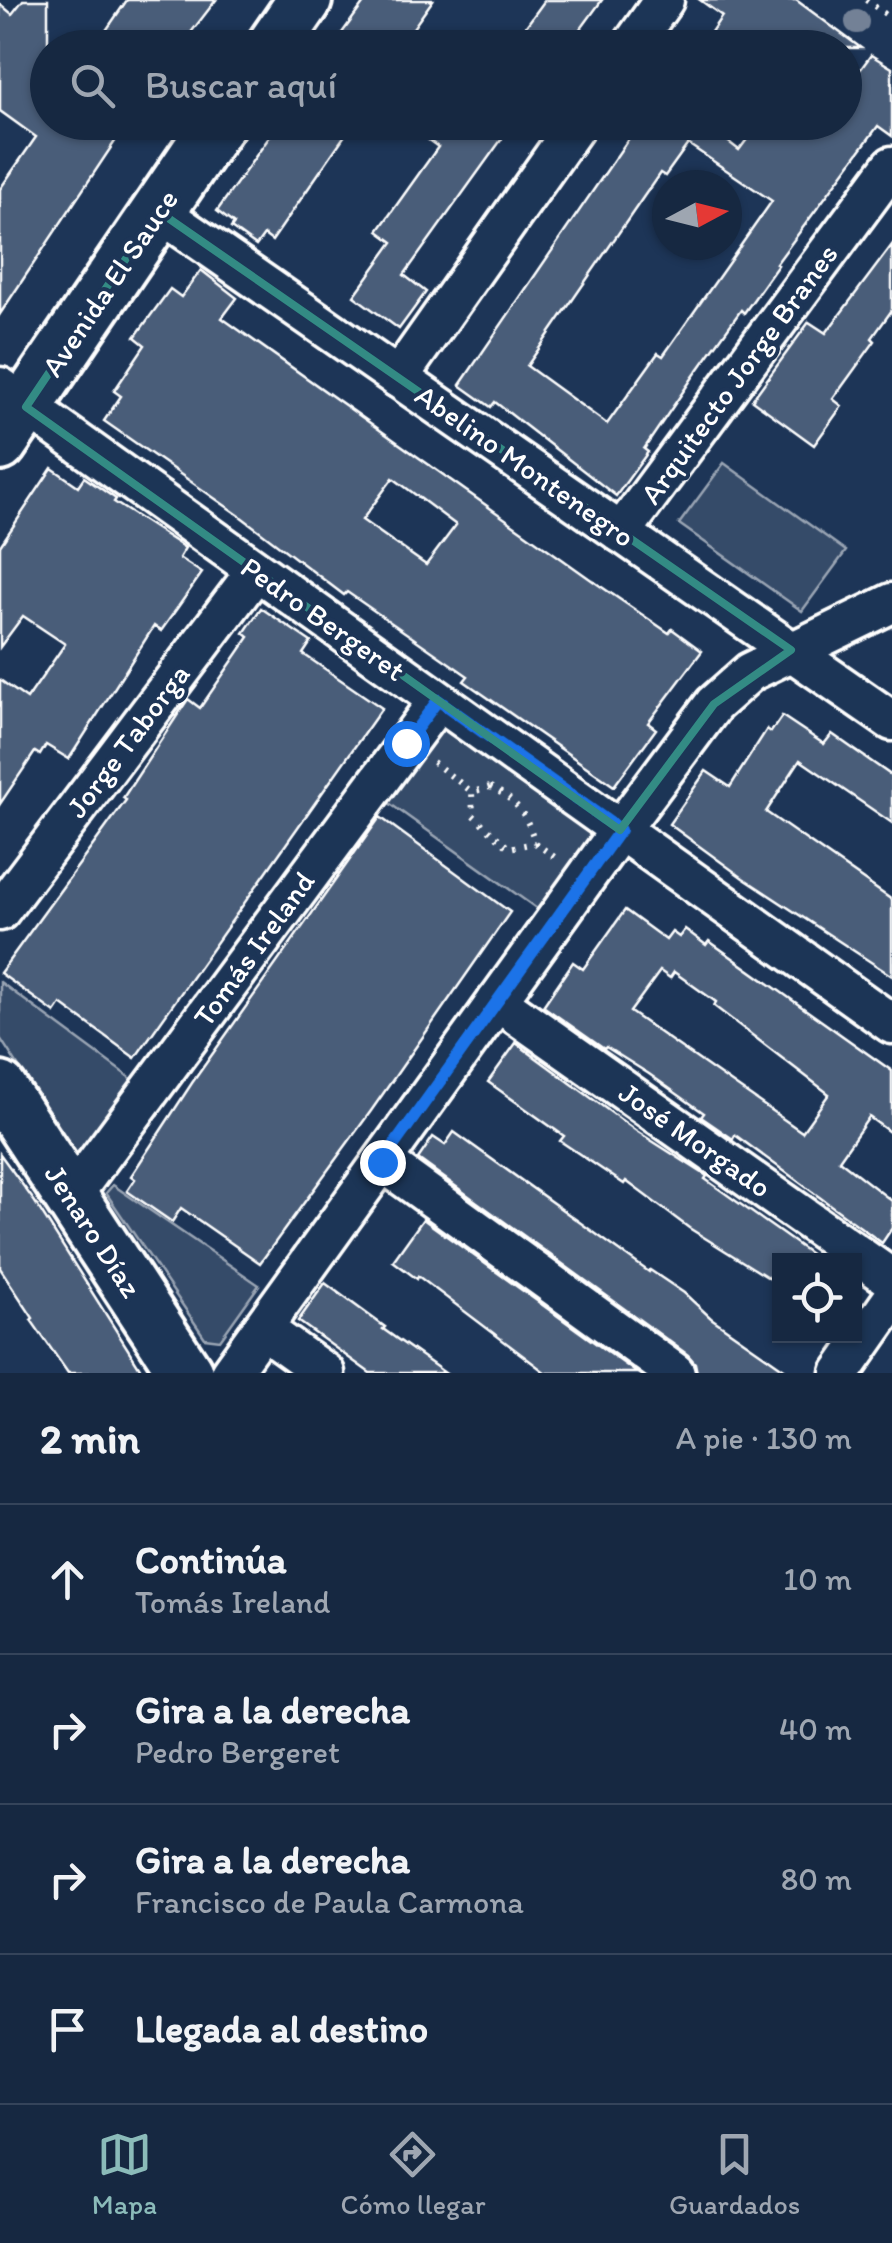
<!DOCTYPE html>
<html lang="es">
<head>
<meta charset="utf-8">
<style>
	:root { --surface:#162841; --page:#23344c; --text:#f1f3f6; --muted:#9ea6b1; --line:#35445a; --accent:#8bbbb9 }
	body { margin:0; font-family:Itim,sans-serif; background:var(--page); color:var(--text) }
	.controls { position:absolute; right:30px; bottom:30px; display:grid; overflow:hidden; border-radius:0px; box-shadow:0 2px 8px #0004 }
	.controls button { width:90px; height:90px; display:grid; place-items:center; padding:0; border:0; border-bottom:2px solid var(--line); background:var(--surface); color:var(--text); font:50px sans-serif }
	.compass { position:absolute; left:652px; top:170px; width:90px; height:90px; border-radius:50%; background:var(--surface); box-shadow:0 2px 8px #0004; rotate:83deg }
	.stop { position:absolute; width:30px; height:30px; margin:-22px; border:8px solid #1a73e8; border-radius:50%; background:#fff }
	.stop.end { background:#1a73e8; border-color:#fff; box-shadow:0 2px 10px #0008 }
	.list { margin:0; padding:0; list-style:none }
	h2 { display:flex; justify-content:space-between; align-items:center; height:130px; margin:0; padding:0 40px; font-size:42px }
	h2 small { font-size:32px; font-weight:400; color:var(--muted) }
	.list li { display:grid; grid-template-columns:65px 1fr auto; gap:30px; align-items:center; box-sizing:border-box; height:150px; padding:0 40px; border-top:2px solid var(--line) }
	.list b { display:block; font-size:38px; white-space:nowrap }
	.list p { margin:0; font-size:32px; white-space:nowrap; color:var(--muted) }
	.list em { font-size:32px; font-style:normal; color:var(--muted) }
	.icon { flex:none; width:55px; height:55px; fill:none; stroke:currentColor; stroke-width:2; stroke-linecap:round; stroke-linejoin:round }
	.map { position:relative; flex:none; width:892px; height:1373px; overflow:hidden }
	.search { position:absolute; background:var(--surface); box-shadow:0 2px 8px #0004; left:30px; right:30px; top:30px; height:110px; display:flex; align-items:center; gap:25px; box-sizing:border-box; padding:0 35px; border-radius:55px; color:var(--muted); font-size:38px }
	.sheet { height:730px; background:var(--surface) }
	nav { display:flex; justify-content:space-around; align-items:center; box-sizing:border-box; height:140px; border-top:2px solid var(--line); background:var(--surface); font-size:28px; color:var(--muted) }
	nav a { display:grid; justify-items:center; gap:5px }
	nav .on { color:var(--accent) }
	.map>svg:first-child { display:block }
	.green { fill:#364b69; stroke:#9aa5b4; stroke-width:2.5 }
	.building { fill:#4a5d79; stroke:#fff; stroke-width:2.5; fill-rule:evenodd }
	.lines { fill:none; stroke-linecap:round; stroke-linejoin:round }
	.street-casing { stroke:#fff; stroke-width:45 }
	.secondary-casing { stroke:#fff; stroke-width:60 }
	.path { stroke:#fff; stroke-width:6; stroke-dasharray:2.5 8; stroke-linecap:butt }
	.street { stroke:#1d3557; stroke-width:38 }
	.secondary { stroke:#1d3557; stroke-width:52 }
	.tree { fill:#738196 }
	.route { stroke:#1a73e8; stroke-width:12 }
	.marked { fill:none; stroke:#338b84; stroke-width:8; stroke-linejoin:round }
	.labels { text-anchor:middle; stroke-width:8; stroke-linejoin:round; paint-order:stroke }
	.street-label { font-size:30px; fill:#fff; stroke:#1d3557 }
</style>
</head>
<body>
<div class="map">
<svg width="892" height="1373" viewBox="0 0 892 1373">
	<rect width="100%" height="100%" fill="#1d3557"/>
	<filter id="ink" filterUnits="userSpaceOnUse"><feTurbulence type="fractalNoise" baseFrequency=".01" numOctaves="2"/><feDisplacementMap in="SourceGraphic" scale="20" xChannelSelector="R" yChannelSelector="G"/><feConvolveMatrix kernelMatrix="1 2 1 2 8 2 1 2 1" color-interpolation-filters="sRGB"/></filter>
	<g filter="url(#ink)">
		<!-- green -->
		<g class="green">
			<polygon points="724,463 846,551 802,611 679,524"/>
			<polygon points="437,719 596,833 540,911 382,798"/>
			<polygon points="0,982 133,1080 79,1160 0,1038"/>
			<polygon points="113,1185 259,1285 220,1340 205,1338 106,1193"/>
		</g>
		<!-- building -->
		<g class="building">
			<polygon points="23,0 48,0 48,122 128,122 0,314 0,189 36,137 0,111 0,4 12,14"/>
			<polygon points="127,0 216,0 179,48 94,48"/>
			<polygon points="366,0 433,0 399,48 331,48"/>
			<polygon points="545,0 602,0 567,48 510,48"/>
			<polygon points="700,0 796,0 861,48 700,48 722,16"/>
			<path d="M871 55 892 68V136L878 126 776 264 778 265 744 313 741 310 693 377 644 449 648 452 616 496 495 402 491 407 460 385 640 122H703L739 150 760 122H844V92ZM688 144 772 201 663 356 658 353 607 424 527 366 660 173 665 176Z"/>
			<polygon points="280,122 354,122 272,241 264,235 256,246 231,228 234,224 217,211"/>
			<polygon points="404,122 514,122 404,275 426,292 399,329 354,296 393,242 378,231 438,147"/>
			<polygon points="892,245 892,310 872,338 875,341 833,399 842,406 814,445 752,400 809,322 826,333"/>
			<path d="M201 270 237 298 222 318 593 581 669 633 672 629 702 651 648 723 656 729 614 786 464 681 468 676 347 592 344 595 240 516 104 421 121 396 114 391 145 345 135 337 170 289 181 297ZM393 478 456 525 426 565 362 520Z"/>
			<polygon points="52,468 78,486 84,477 116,499 114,502 185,548 179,558 202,573 161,631 154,626 69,759 46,745 40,755 35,752 0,804 0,680 27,699 65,644 23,616 0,647 0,546"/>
			<polygon points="261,608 311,642 303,654 382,708 135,1058 61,1004 55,1013 0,973 126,800 123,798 188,699 200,708 249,637 244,633"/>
			<polygon points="782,716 824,744 832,734 892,776 892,823 800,760 766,812 892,900 892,976 743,878 669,824 706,771 730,787 767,729 771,732"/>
			<polygon points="380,817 510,912 371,1111 260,1263 181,1208 172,1222 127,1191 135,1179 131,1176 192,1083"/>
			<path d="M625 910 666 940 672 932 679 937 685 929 706 945 709 941 892 1071V1134L869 1117 839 1160 892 1201V1228L882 1243 735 1135 733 1139 701 1117 704 1113 649 1074 606 1047 604 1049 543 1006 573 962 583 969ZM660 971 670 978 674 972 716 1002 714 1006 829 1094 802 1132 630 1012Z"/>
			<polygon points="516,1043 635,1130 707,1176 705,1179 819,1260 780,1260 780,1285 689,1228 626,1181 624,1184 560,1141 564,1136 488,1082"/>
			<polygon points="454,1132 649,1272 650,1270 684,1293 711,1318 790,1373 697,1373 695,1363 688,1355 418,1159 433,1137 445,1145"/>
			<polygon points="0,1154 35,1202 143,1373 68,1373 31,1320 33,1318 0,1268"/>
			<polygon points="423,1219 637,1373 546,1373 418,1276 417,1279 393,1261"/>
			<polygon points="325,1283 385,1327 383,1329 445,1373 370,1373 298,1321"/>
		</g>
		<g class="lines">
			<!-- street casing -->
			<g class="street-casing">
				<g id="street">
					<polyline points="630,48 664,0"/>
					<polyline points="158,211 892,721"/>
					<polyline points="398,378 578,122"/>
					<polyline points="0,387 892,1024"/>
					<polyline points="621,533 892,166"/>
					<polyline points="0,911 256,571"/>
					<polyline points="497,1001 892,1279"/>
					<polyline points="383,1162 675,1373"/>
					<polyline points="71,1197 438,701"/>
					<polyline points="263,1329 325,1373"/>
					<polyline points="230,1373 620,830 714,704 750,672 892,603"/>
					<polyline points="841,1373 892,1300"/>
				</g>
			</g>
			<!-- secondary casing -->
			<g class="secondary-casing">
				<g id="secondary">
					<polyline points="272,48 305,0"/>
					<polyline points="0,444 219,122"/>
					<polyline points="0,1089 186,1373"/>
				</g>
			</g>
			<!-- path -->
			<g class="path">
				<polyline points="866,0 892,19"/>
				<polyline points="433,762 472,792"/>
				<path d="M490 787C517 800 527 815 535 843L509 848 473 815 472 792Z"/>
				<polyline points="535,843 559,860"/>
			</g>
			<!-- street -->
			<use href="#street" class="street"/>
			<!-- secondary -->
			<use href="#secondary" class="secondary"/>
		</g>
		<!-- trees -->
		<circle class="tree" cx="857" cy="22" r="12"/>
	</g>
	<g class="lines" filter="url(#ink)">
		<!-- route -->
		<polyline class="route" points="382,1162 620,830 438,700 406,743"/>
	</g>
	<!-- marked area -->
	<path class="marked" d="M158 211 791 650 714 704 620 830 26 407Z"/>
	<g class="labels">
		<!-- street labels -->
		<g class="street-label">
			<text transform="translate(110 283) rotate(-56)" y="10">Avenida El Sauce</text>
			<text transform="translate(739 374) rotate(-54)" y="10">Arquitecto Jorge Branes</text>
			<text transform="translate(525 466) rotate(35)" y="10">Abelino Montenegro</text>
			<text transform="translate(323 619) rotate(35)" y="10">Pedro Bergeret</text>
			<text transform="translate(128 741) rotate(-53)" y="10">Jorge Taborga</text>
			<text transform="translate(254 949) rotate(-54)" y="10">Tomás Ireland</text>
			<text transform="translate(695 1140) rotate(35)" y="10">José Morgado</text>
			<text transform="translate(93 1231) rotate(57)" y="10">Jenaro Díaz</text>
		</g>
	</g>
</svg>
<div class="controls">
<button><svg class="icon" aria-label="locate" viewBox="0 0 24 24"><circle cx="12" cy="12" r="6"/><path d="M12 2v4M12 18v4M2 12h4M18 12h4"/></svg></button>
</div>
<svg class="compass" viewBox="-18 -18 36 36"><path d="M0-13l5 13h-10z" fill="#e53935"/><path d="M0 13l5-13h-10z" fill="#9ea6b1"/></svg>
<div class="stop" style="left:406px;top:743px"></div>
<div class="stop end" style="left:382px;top:1162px"></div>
<div class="search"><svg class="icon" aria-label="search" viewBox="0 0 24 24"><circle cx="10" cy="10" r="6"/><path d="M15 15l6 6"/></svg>Buscar aquí</div>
</div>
<section class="sheet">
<h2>2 min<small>A pie · 130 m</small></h2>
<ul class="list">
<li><svg class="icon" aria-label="ahead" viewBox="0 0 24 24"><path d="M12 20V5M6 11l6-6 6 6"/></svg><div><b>Continúa</b><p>Tomás Ireland</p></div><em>10 m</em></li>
<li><svg class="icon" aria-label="right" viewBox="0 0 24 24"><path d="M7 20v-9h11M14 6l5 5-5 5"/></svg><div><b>Gira a la derecha</b><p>Pedro Bergeret</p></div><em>40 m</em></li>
<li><svg class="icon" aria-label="right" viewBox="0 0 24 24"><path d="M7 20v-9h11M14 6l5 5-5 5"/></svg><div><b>Gira a la derecha</b><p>Francisco de Paula Carmona</p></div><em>80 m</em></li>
<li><svg class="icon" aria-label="arrive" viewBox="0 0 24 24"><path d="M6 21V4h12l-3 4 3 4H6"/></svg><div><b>Llegada al destino</b></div></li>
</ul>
</section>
<nav>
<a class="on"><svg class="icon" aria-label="map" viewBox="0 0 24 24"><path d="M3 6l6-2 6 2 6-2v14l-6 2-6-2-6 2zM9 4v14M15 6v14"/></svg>Mapa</a>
<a><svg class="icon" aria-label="directions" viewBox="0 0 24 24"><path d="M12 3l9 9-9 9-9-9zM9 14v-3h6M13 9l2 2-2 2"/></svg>Cómo llegar</a>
<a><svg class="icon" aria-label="saved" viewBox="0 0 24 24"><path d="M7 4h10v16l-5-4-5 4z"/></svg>Guardados</a>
</nav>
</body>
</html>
